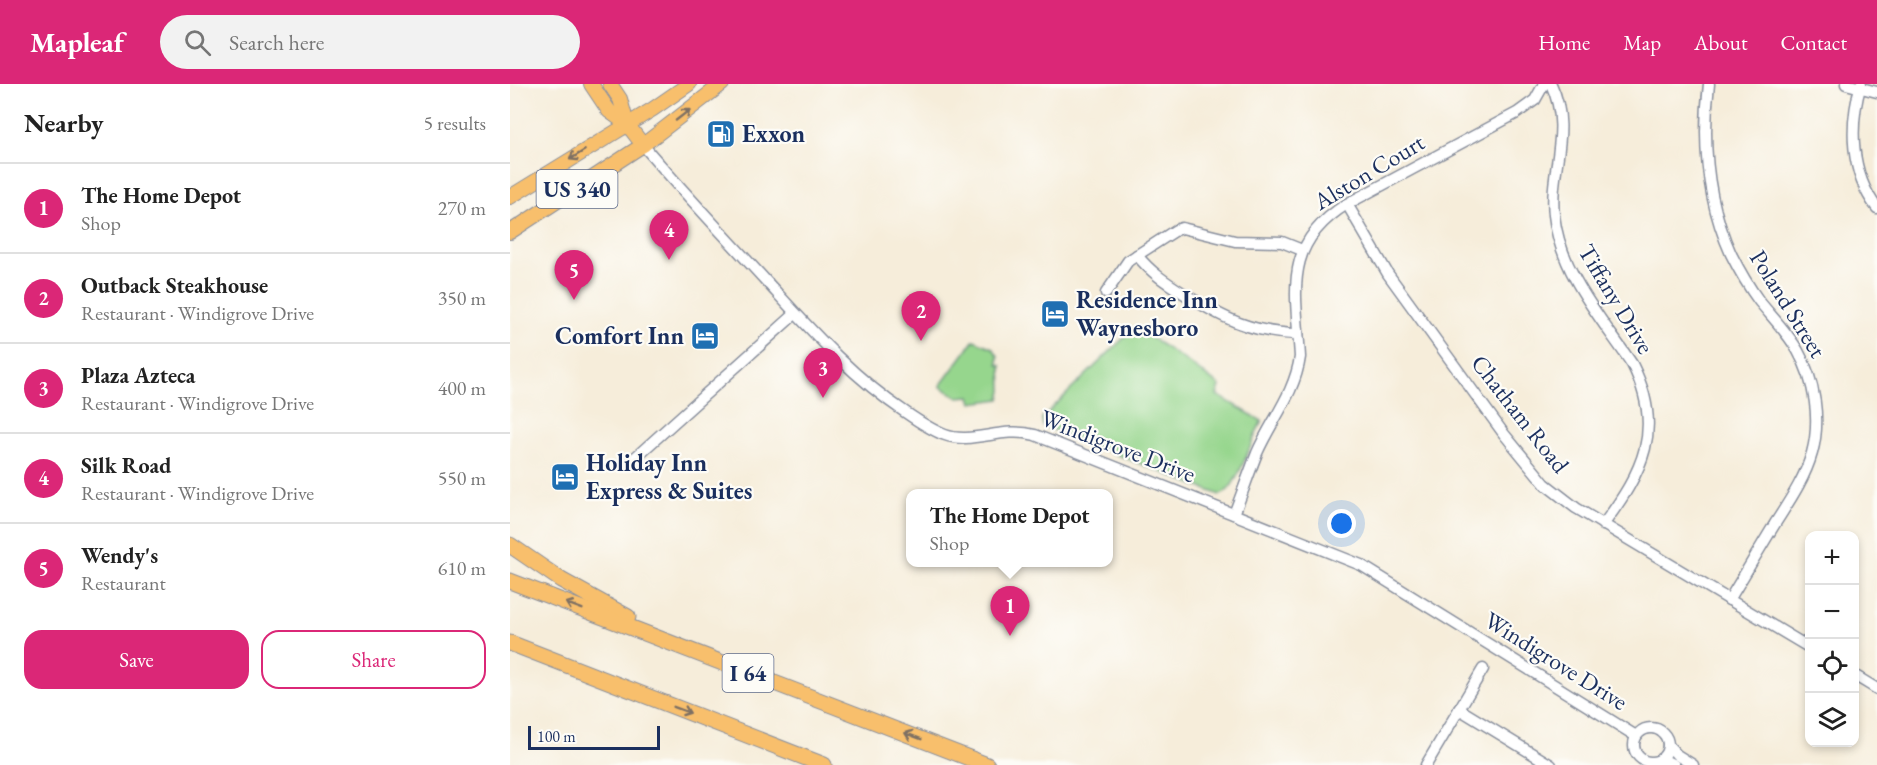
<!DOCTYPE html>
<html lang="en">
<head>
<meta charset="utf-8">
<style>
	:root { --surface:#fff; --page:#f2f2f2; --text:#222; --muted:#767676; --line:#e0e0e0; --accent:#db2777 }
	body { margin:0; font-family:"EB Garamond",serif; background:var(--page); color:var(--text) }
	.controls { position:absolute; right:18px; bottom:18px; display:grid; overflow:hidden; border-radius:12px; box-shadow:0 3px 9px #0003 }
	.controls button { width:54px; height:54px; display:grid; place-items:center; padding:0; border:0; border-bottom:2px solid var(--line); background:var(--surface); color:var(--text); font:30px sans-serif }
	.scale { position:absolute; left:18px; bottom:15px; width:132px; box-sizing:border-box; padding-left:6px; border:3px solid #1b2f5e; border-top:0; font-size:16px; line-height:21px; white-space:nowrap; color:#1b2f5e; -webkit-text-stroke:4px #fdfcf7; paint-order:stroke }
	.you { position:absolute; left:832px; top:440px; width:21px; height:21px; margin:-15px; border:4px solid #fff; border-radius:50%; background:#1a73e8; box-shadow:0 0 0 9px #1a73e833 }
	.badge { display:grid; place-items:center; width:39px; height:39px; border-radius:50%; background:var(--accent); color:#fff; font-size:20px; font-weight:700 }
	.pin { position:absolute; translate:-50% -50px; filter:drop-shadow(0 2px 3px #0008) }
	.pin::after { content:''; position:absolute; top:32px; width:21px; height:18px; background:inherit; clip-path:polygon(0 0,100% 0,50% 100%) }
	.popup { position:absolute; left:396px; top:405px; width:207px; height:78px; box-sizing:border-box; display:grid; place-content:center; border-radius:12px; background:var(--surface); filter:drop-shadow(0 2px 4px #0005); font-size:20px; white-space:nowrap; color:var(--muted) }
	.popup b { font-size:22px; color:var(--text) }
	.popup::after { content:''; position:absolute; left:50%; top:100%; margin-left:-12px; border:12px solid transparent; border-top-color:var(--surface) }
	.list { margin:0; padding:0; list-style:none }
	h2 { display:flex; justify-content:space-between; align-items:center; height:78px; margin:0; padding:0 24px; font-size:26px }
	h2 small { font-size:20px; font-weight:400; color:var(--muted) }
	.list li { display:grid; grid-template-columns:39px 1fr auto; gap:18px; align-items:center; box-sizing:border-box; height:90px; padding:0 24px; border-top:2px solid var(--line) }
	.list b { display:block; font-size:22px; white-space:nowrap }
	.list p { margin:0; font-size:20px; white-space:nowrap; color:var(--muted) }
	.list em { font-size:20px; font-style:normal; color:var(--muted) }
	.actions { display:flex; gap:12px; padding:18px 24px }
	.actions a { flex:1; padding:14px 0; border:2px solid var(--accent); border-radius:18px; text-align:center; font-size:21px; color:var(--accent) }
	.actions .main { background:var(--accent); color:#fff }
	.icon { flex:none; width:33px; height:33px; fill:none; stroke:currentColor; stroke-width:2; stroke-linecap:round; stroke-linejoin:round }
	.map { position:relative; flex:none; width:1367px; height:681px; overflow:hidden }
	header { display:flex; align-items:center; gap:36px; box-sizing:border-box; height:84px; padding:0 30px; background:var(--accent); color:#fff }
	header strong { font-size:28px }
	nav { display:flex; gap:33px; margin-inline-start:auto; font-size:21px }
	.search { width:420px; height:54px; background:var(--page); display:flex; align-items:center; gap:15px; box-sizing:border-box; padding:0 21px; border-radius:33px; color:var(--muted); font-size:22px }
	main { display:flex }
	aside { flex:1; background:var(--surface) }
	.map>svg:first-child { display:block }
	.green { fill:#96d68d; stroke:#588276; stroke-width:1.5 }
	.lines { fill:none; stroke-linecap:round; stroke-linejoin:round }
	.minor-casing { stroke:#888e9c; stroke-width:13 }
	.major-casing { stroke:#888e9c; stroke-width:16 }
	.highway-casing { stroke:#888e9c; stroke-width:17 }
	.minor { stroke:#fff; stroke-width:10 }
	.major { stroke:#f8bf6c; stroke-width:14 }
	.highway { stroke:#f8bf6c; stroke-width:15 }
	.oneway { stroke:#7e7064 }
	.labels { text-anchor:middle; stroke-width:4.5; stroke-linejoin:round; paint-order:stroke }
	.shield { fill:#fdfcf7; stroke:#5f6c8c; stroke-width:1.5 }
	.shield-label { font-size:22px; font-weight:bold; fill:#1b2f5e }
	.poi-label { font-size:24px; font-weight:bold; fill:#1b2f5e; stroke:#fdfcf7; text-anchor:start }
	.street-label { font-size:24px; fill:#1b2f5e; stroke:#fdfcf7 }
</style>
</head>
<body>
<header>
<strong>Mapleaf</strong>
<div class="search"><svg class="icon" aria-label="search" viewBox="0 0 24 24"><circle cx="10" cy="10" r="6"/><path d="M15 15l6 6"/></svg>Search here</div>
<nav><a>Home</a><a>Map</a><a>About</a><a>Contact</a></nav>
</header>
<main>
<aside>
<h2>Nearby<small>5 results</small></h2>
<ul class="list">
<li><span class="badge">1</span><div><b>The Home Depot</b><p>Shop</p></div><em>270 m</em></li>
<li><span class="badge">2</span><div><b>Outback Steakhouse</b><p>Restaurant · Windigrove Drive</p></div><em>350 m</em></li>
<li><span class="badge">3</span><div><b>Plaza Azteca</b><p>Restaurant · Windigrove Drive</p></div><em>400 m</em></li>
<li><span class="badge">4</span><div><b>Silk Road</b><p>Restaurant · Windigrove Drive</p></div><em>550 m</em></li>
<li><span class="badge">5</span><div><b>Wendy's</b><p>Restaurant</p></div><em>610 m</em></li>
</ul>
<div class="actions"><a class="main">Save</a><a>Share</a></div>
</aside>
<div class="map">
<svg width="1367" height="681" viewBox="0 0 1367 681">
	<rect width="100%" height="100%" fill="#fdfcf7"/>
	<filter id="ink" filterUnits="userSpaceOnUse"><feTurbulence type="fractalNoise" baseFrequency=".0167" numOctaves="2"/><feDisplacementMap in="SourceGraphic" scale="12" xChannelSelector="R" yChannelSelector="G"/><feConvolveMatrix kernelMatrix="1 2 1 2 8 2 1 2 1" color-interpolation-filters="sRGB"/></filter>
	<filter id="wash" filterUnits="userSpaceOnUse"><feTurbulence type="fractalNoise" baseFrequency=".008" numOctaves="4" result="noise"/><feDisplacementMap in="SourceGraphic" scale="24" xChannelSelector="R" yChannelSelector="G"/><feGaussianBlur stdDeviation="1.35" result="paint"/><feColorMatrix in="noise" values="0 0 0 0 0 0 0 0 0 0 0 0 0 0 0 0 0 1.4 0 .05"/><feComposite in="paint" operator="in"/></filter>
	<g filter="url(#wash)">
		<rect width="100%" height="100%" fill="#f6edda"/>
		<!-- green -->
		<g class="green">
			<path d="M625 243 679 279 710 302 707 311 752 337C742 353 727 408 710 411L533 342 532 334Z"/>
			<polygon points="464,256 483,264 488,272 488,281 491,281 492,307 490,315 462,319 460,312 447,313 430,302"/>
		</g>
	</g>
	<g filter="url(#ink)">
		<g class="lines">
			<!-- minor casing -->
			<g class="minor-casing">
				<g id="minor">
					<path d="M1041 0C1063 47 1039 85 1044 131 1050 188 1091 234 1122 280 1155 345 1133 387 1093 441"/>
					<path d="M1199 0C1192 58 1196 115 1221 170 1229 186 1238 202 1249 217 1262 233 1278 249 1288 267 1305 297 1311 336 1302 369 1295 394 1280 416 1266 438 1250 464 1235 490 1219 516"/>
					<polyline points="1336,0 1367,8"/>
					<path d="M1351 0C1339 41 1340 89 1367 124"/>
					<path d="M133 61C173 108 215 152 256 197 300 245 341 292 395 328 408 337 421 346 435 351 462 361 492 342 525 351L851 481 1126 652"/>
					<polyline points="837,120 878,190 994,350 1035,400 1066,424 1300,564"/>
					<path d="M627 171C641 189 657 199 676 211 714 235 743 249 788 250"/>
					<polyline points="596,209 618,177 666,146 672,144 725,157 772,158 792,166"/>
					<polyline points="119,379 285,230"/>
					<path d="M724 430C732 410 739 389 747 369 761 337 785 309 790 273 786 207 772 160 837 120L1007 29 1025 16 1034 0"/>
					<polyline points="1344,591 1367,605"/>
					<polyline points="949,625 1041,681"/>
					<circle cx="1141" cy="661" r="17"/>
					<polyline points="1158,661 1167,671 1183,681"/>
					<polyline points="1148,677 1156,677 1164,681"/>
					<polyline points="916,681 973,585"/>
				</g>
			</g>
			<!-- major casing -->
			<g class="major-casing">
				<g id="major">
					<polyline points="81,0 99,27 117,40 133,61"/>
					<polyline points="100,0 110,15 117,40"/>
					<polyline points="0,113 143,25 179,0"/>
					<polyline points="0,148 133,61 212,0"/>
				</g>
			</g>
			<!-- highway casing -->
			<g class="highway-casing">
				<g id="highway">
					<polyline points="0,461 51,496 118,533"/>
					<polyline points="0,497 477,681"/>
					<polyline points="0,559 314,681"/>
				</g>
			</g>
			<!-- minor -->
			<use href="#minor" class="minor"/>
			<!-- major -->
			<use href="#major" class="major"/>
			<!-- highway -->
			<use href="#highway" class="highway"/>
		</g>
		<!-- one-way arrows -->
		<defs><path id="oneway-shaft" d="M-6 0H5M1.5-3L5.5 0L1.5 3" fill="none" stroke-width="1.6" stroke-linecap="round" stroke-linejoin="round" transform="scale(1.5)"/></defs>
		<g class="oneway">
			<use href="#oneway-shaft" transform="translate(173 31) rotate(-38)"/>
			<use href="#oneway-shaft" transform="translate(67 71) rotate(148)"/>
			<use href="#oneway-shaft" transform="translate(64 522) rotate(-159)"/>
			<use href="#oneway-shaft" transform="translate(172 626) rotate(21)"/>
			<use href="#oneway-shaft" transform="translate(403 652) rotate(-159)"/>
		</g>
	</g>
	<!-- icons -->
	<defs>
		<g id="fuel-square" transform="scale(1.5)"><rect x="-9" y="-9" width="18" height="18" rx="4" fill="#1f6fb2" stroke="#fdfcf7"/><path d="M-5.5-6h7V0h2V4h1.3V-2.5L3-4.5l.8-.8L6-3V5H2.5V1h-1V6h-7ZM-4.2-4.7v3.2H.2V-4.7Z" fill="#fff"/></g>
		<g id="hotel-square" transform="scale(1.5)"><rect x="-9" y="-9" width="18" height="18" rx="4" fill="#1f6fb2" stroke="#fdfcf7"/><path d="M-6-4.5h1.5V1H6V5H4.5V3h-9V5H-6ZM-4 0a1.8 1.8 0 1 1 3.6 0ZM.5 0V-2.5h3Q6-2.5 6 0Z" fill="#fff"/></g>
	</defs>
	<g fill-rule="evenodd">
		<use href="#fuel-square" x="211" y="50"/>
		<use href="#hotel-square" x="545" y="230"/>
		<use href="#hotel-square" x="195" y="252"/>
		<use href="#hotel-square" x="55" y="393"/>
	</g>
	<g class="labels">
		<!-- shield labels -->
		<g class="shield">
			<rect x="26.5" y="86" width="81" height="38" rx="4.5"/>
			<rect x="212.5" y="570" width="51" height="38" rx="4.5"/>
		</g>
		<g class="shield-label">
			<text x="67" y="113">US 340</text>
			<text x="238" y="597">I 64</text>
		</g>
		<!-- poi labels -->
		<g class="poi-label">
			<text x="232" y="58">Exxon</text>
			<text x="566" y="224">Residence Inn<tspan x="566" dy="28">Waynesboro</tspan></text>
			<text x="174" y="260" text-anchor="end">Comfort Inn</text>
			<text x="76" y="387">Holiday Inn<tspan x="76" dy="28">Express &amp; Suites</tspan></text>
		</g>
		<!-- street labels -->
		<g class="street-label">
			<text transform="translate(859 88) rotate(-31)" y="8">Alston Court</text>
			<text transform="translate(1106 215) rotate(59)" y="8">Tiffany Drive</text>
			<text transform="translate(1278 220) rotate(58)" y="8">Poland Street</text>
			<text transform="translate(1010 330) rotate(52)" y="8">Chatham Road</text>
			<text transform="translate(608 362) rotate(21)" y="8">Windigrove Drive</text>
			<text transform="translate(1046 577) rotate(32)" y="8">Windigrove Drive</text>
		</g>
	</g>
</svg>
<div class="controls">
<button>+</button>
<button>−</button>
<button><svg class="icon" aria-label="locate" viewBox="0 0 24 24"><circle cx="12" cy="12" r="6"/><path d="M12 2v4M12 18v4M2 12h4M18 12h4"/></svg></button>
<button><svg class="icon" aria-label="layers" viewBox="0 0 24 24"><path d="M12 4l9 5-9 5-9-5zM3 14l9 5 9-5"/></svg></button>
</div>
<div class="scale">100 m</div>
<div class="you"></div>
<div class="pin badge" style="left:500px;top:552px">1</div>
<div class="popup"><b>The Home Depot</b>Shop</div>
<div class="pin badge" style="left:411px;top:257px">2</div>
<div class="pin badge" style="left:313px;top:314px">3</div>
<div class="pin badge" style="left:159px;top:176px">4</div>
<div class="pin badge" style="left:64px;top:216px">5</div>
</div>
</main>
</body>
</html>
